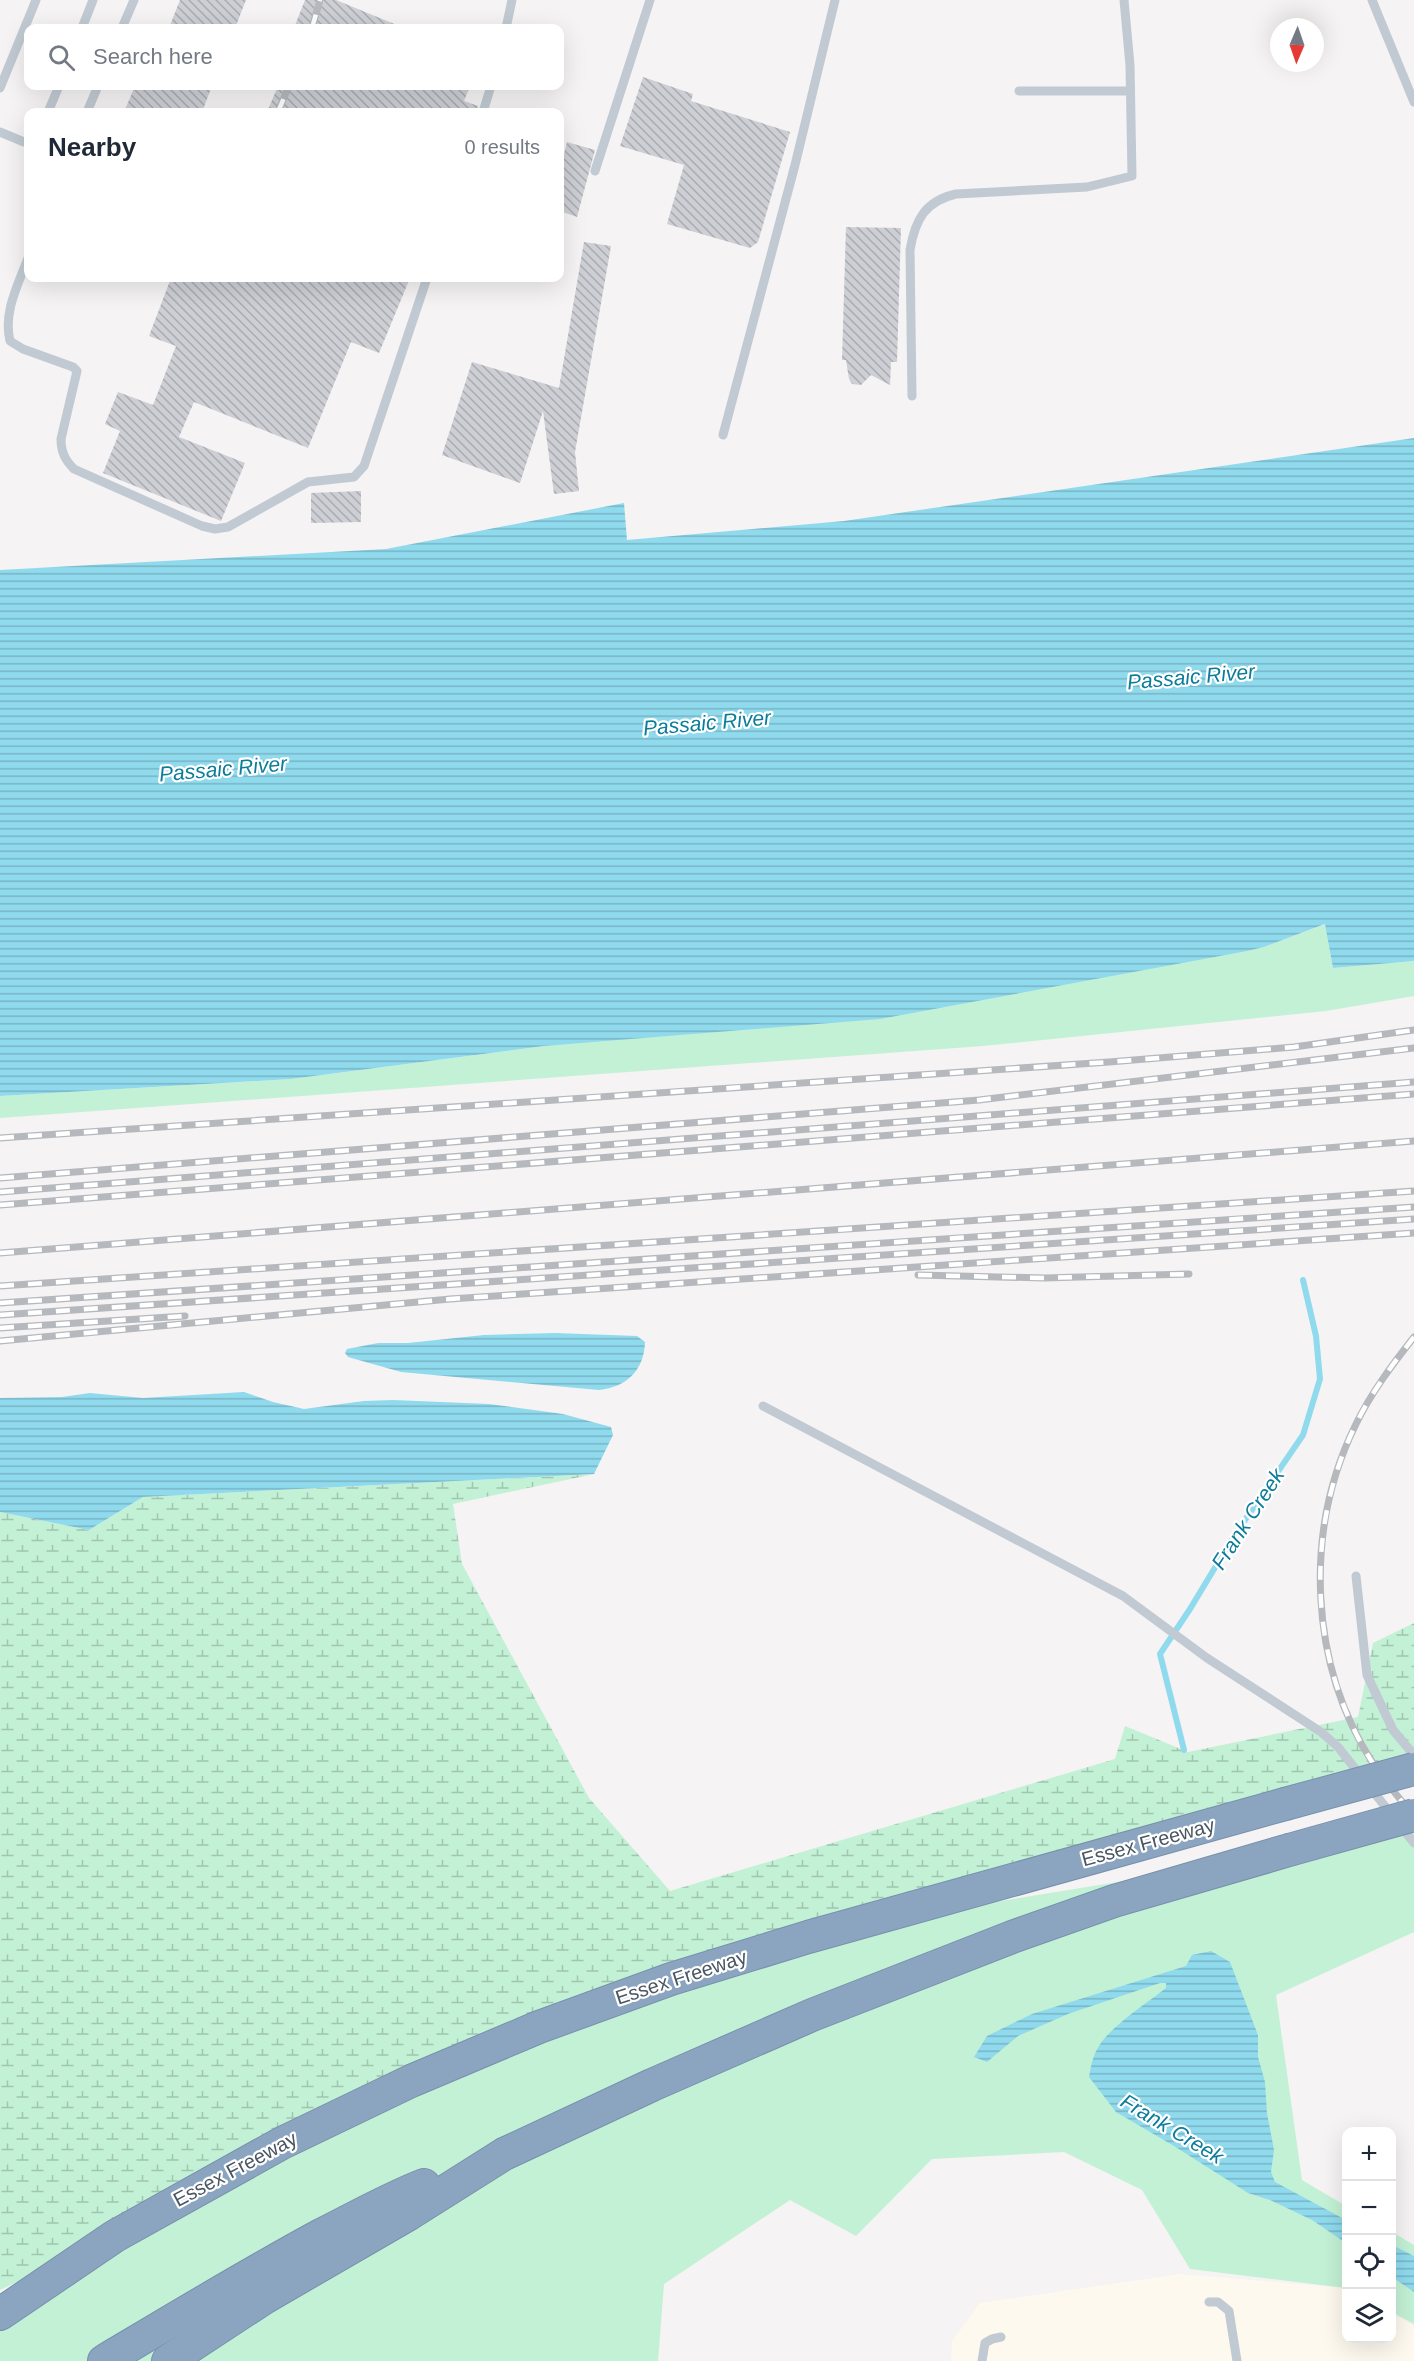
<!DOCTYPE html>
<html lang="en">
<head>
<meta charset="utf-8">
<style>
	:root { --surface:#fff; --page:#f2f2f3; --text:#1f2937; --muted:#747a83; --line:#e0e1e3 }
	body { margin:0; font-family:Arial,sans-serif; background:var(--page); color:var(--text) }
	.controls { position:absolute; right:18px; bottom:18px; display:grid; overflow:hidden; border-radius:12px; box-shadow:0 6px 24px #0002 }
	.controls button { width:54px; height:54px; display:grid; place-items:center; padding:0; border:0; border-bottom:2px solid var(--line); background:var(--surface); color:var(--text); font:30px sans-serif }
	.compass { position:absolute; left:1270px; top:18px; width:54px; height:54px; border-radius:50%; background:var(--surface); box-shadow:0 6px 24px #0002; rotate:182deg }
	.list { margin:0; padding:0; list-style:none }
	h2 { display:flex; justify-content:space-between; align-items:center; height:78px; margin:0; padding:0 24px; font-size:26px }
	h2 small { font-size:20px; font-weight:400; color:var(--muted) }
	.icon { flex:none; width:33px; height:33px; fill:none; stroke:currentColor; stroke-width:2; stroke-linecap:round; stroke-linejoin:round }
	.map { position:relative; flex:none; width:1414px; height:2361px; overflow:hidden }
	.search { position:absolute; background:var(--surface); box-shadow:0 6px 24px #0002; left:24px; top:24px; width:540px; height:66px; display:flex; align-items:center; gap:15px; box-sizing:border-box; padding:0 21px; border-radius:12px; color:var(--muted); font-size:22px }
	.panel { position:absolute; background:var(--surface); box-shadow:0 6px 24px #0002; left:24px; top:108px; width:540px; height:174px; border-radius:12px }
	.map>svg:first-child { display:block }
	.commercial { fill:#fdf9ef }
	.green { fill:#c3f1d5 }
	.wetland { fill:url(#wetland-marsh) }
	.water { fill:url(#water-rules) }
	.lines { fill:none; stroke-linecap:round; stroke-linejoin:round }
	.stream { stroke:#90daee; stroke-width:6 }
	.building { fill:url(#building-back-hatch) }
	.motorway-casing { stroke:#7690ad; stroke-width:34 }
	.service { stroke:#c1cad2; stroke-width:9 }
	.motorway { stroke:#8ba5c1; stroke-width:32 }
	.rail-casing { stroke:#b5b8bd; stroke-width:7 }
	.rail { stroke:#fff; stroke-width:4.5; stroke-dasharray:14; stroke-linecap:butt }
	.motorway-bridge-casing { stroke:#7690ad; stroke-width:34; stroke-linecap:butt }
	.motorway-bridge { stroke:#8ba5c1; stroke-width:32 }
	.labels { text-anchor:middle; stroke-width:4.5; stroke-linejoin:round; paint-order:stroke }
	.street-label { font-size:20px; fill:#4a5661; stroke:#fff }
	.water-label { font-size:21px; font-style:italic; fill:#0c7c9b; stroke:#fff }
</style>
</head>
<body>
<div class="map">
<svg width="1414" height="2361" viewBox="0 0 1414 2361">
	<defs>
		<pattern id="wetland-marsh" width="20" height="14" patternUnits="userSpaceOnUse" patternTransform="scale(1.5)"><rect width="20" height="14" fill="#c3f1d5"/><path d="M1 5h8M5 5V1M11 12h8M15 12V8" fill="none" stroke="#a0c6b0"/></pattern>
		<pattern id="water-rules" width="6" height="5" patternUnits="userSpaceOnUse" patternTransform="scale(1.5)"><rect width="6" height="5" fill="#90daee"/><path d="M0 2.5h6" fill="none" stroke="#78b4c4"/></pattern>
		<pattern id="building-back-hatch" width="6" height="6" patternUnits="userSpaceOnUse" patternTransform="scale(1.5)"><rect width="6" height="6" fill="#cdcfd5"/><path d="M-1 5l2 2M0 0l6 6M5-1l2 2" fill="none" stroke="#a8abb0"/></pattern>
	</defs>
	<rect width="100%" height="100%" fill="#f5f3f3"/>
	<!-- commercial -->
	<polygon class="commercial" points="1180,2274 1345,2288 1346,2289 1346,2338 1392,2338 1392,2313 1414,2326 1414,2361 951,2361 952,2341 980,2303"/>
	<!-- green -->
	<g class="green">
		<polygon points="1326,924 1333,968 1414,961 1414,996 1326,1011 983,1046 0,1118 0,1096 291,1079 544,1046 1264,947"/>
		<polygon points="1414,1830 1414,1932 1276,1995 1302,2180 1346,2206 1346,2288 1190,2269 1142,2190 1064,2152 932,2159 856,2236 790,2200 664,2284 658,2361 0,2361 0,2309 470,2056 872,1922 1370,1841"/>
		<polygon points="1392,2232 1414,2245 1414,2324 1392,2312"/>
	</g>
	<!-- wetland -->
	<polygon class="wetland" points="594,1474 453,1504 462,1564 589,1798 670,1891 1115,1759 1125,1726 1188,1752 1358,1717 1373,1643 1414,1623 1414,1766 602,2004 0,2290 0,1512 89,1530 143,1497"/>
	<!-- water -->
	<g class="water">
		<polygon points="1414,438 1414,961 1333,968 1325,924 1264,947 1247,951 880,1019 544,1046 291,1079 0,1096 0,570 386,549 624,503 627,540 844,521"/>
		<path d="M555 1333 637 1336 645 1342C644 1370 627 1387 599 1390L401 1372 348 1357 345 1353 347 1349 378 1343H408L484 1335Z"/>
		<polygon points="244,1392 273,1402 304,1409 364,1401 393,1400 489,1404 563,1414 611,1427 613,1435 594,1474 143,1497 89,1530 0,1512 0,1398 62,1397 90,1393 143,1398"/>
		<path d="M1211 1951 1230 1962 1258 2035V2057L1265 2082 1267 2113 1274 2150 1271 2172 1275 2182 1346 2220V2243L1312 2220 1270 2200 1248 2193 1174 2146 1116 2112 1089 2077C1091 2066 1093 2055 1099 2046 1111 2026 1147 2003 1166 1988V1983H1160L1068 2014 1018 2036 987 2062 974 2057 987 2036 1032 2014 1186 1966 1192 1955Z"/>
		<polygon points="1392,2245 1414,2256 1414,2292 1392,2277"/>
	</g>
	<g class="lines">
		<!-- stream -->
		<polyline class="stream" points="1184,1750 1160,1654 1190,1609 1234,1536 1303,1435 1320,1379 1316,1336 1303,1280"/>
	</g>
	<!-- building -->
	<g class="building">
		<polygon points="180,0 246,0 235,28 169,28"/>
		<polygon points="305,0 336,0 404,28 294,28"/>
		<polygon points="643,77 693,94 691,101 790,132 758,242 750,248 667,224 684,165 620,146"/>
		<polygon points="135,86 212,86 202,112 124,112"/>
		<polygon points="278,86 470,86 464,101 478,106 476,112 267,112"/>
		<polygon points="567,142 595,150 577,217 560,211 560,170"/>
		<polygon points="846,227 901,228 897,362 891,362 890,385 871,375 861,385 852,384 849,379 846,360 842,360"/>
		<polygon points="584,242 611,246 575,452 579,491 554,494 543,411 520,483 442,455 472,362 559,388"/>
		<polygon points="171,278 410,278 379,353 351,342 308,448 194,402 179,437 245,463 221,521 103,473 120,431 105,424 118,392 153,405 176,346 149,336"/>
		<polygon points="361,491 361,522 311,523 311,493"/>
	</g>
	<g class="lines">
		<!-- motorway casing -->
		<g class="motorway-casing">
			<g id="motorway">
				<polyline points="0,2314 115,2236 282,2143 411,2081 539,2027 671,1979 808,1937 1285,1804"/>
				<path d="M104 2361C176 2318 247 2275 321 2235 355 2218 388 2199 424 2185"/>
				<polyline points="168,2361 264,2298 409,2214 504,2154 652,2085 812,2015 1012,1937 1114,1901 1289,1850"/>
			</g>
		</g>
		<!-- service -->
		<g class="service">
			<polyline points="1372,0 1414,102"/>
			<polyline points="82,28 93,0"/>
			<polyline points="122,28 134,0"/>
			<polyline points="506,28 512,0"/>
			<polyline points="0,88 36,0"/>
			<polyline points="1019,91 1130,91"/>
			<polyline points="48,112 59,86"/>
			<polyline points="87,112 98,86"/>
			<polyline points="483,112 491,86"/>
			<polyline points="0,132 24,142 28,142"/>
			<polyline points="595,171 650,0"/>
			<path d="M28 258C18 285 3 312 10 341L23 349 73 367 77 371 61 439C61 452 65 460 74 469L202 526 215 529 228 527 308 482 354 477 364 466 427 278"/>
			<path d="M912 396 910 250C915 220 925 201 956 194L1087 187 1132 176 1130 65 1124 0"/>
			<polyline points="723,435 795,165 835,0"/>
			<polyline points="763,1406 1123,1596 1207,1658 1321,1732 1338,1747 1414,1843"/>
			<polyline points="1356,1576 1367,1675 1393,1730 1414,1755"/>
			<polyline points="1209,2302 1218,2302 1229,2311 1237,2361"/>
			<polyline points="982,2361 985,2343 992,2339 1001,2337"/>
		</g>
		<!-- motorway -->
		<use href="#motorway" class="motorway"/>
		<!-- rail casing -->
		<g class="rail-casing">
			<g id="rail">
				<polyline points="312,28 320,0"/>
				<polyline points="278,112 289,86"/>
				<polyline points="0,1138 1109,1062 1294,1047 1414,1030"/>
				<polyline points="0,1178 979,1100 1414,1048"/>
				<polyline points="0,1192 1414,1082"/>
				<polyline points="0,1205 1414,1094"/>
				<polyline points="0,1253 1414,1141"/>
				<polyline points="918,1275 1044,1278 1189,1274"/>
				<polyline points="0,1286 1414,1191"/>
				<polyline points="0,1303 1414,1207"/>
				<polyline points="0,1315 1414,1219"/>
				<polyline points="0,1328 185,1316"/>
				<path d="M1414 1337C1392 1365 1371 1393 1356 1424 1303 1531 1309 1665 1374 1765 1386 1782 1400 1800 1414 1815"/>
				<polyline points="0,1341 450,1299 1414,1233"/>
			</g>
		</g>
		<!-- rail -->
		<use href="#rail" class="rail"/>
		<!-- motorway-bridge casing -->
		<g class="motorway-bridge-casing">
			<g id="motorway-bridge">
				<polyline points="1285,1804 1414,1769"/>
				<polyline points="1289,1850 1414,1815"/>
			</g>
		</g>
		<!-- motorway-bridge -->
		<use href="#motorway-bridge" class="motorway-bridge"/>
	</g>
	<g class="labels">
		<!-- street labels -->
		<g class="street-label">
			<text transform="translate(1148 1842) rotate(-15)" y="7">Essex Freeway</text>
			<text transform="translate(681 1977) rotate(-18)" y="7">Essex Freeway</text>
			<text transform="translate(235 2169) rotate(-28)" y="7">Essex Freeway</text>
		</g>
		<!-- water labels -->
		<g class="water-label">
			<text transform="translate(1191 677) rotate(-5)" y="7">Passaic River</text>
			<text transform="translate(707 723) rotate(-5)" y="7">Passaic River</text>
			<text transform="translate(223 769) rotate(-5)" y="7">Passaic River</text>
			<text transform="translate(1248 1519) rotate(-57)" y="7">Frank Creek</text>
			<text transform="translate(1172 2129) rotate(31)" y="7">Frank Creek</text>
		</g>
	</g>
</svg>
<div class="controls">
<button>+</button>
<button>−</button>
<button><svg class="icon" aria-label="locate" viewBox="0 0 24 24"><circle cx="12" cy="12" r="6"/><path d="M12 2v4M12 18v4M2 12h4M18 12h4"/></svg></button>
<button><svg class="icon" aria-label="layers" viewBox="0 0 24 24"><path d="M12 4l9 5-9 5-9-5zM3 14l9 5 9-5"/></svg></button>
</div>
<svg class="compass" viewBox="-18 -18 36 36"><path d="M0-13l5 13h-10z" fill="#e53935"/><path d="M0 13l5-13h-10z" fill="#747a83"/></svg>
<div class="search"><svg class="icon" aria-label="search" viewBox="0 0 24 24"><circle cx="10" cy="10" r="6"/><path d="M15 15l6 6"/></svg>Search here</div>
<section class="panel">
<h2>Nearby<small>0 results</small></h2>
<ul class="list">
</ul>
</section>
</div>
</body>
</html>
